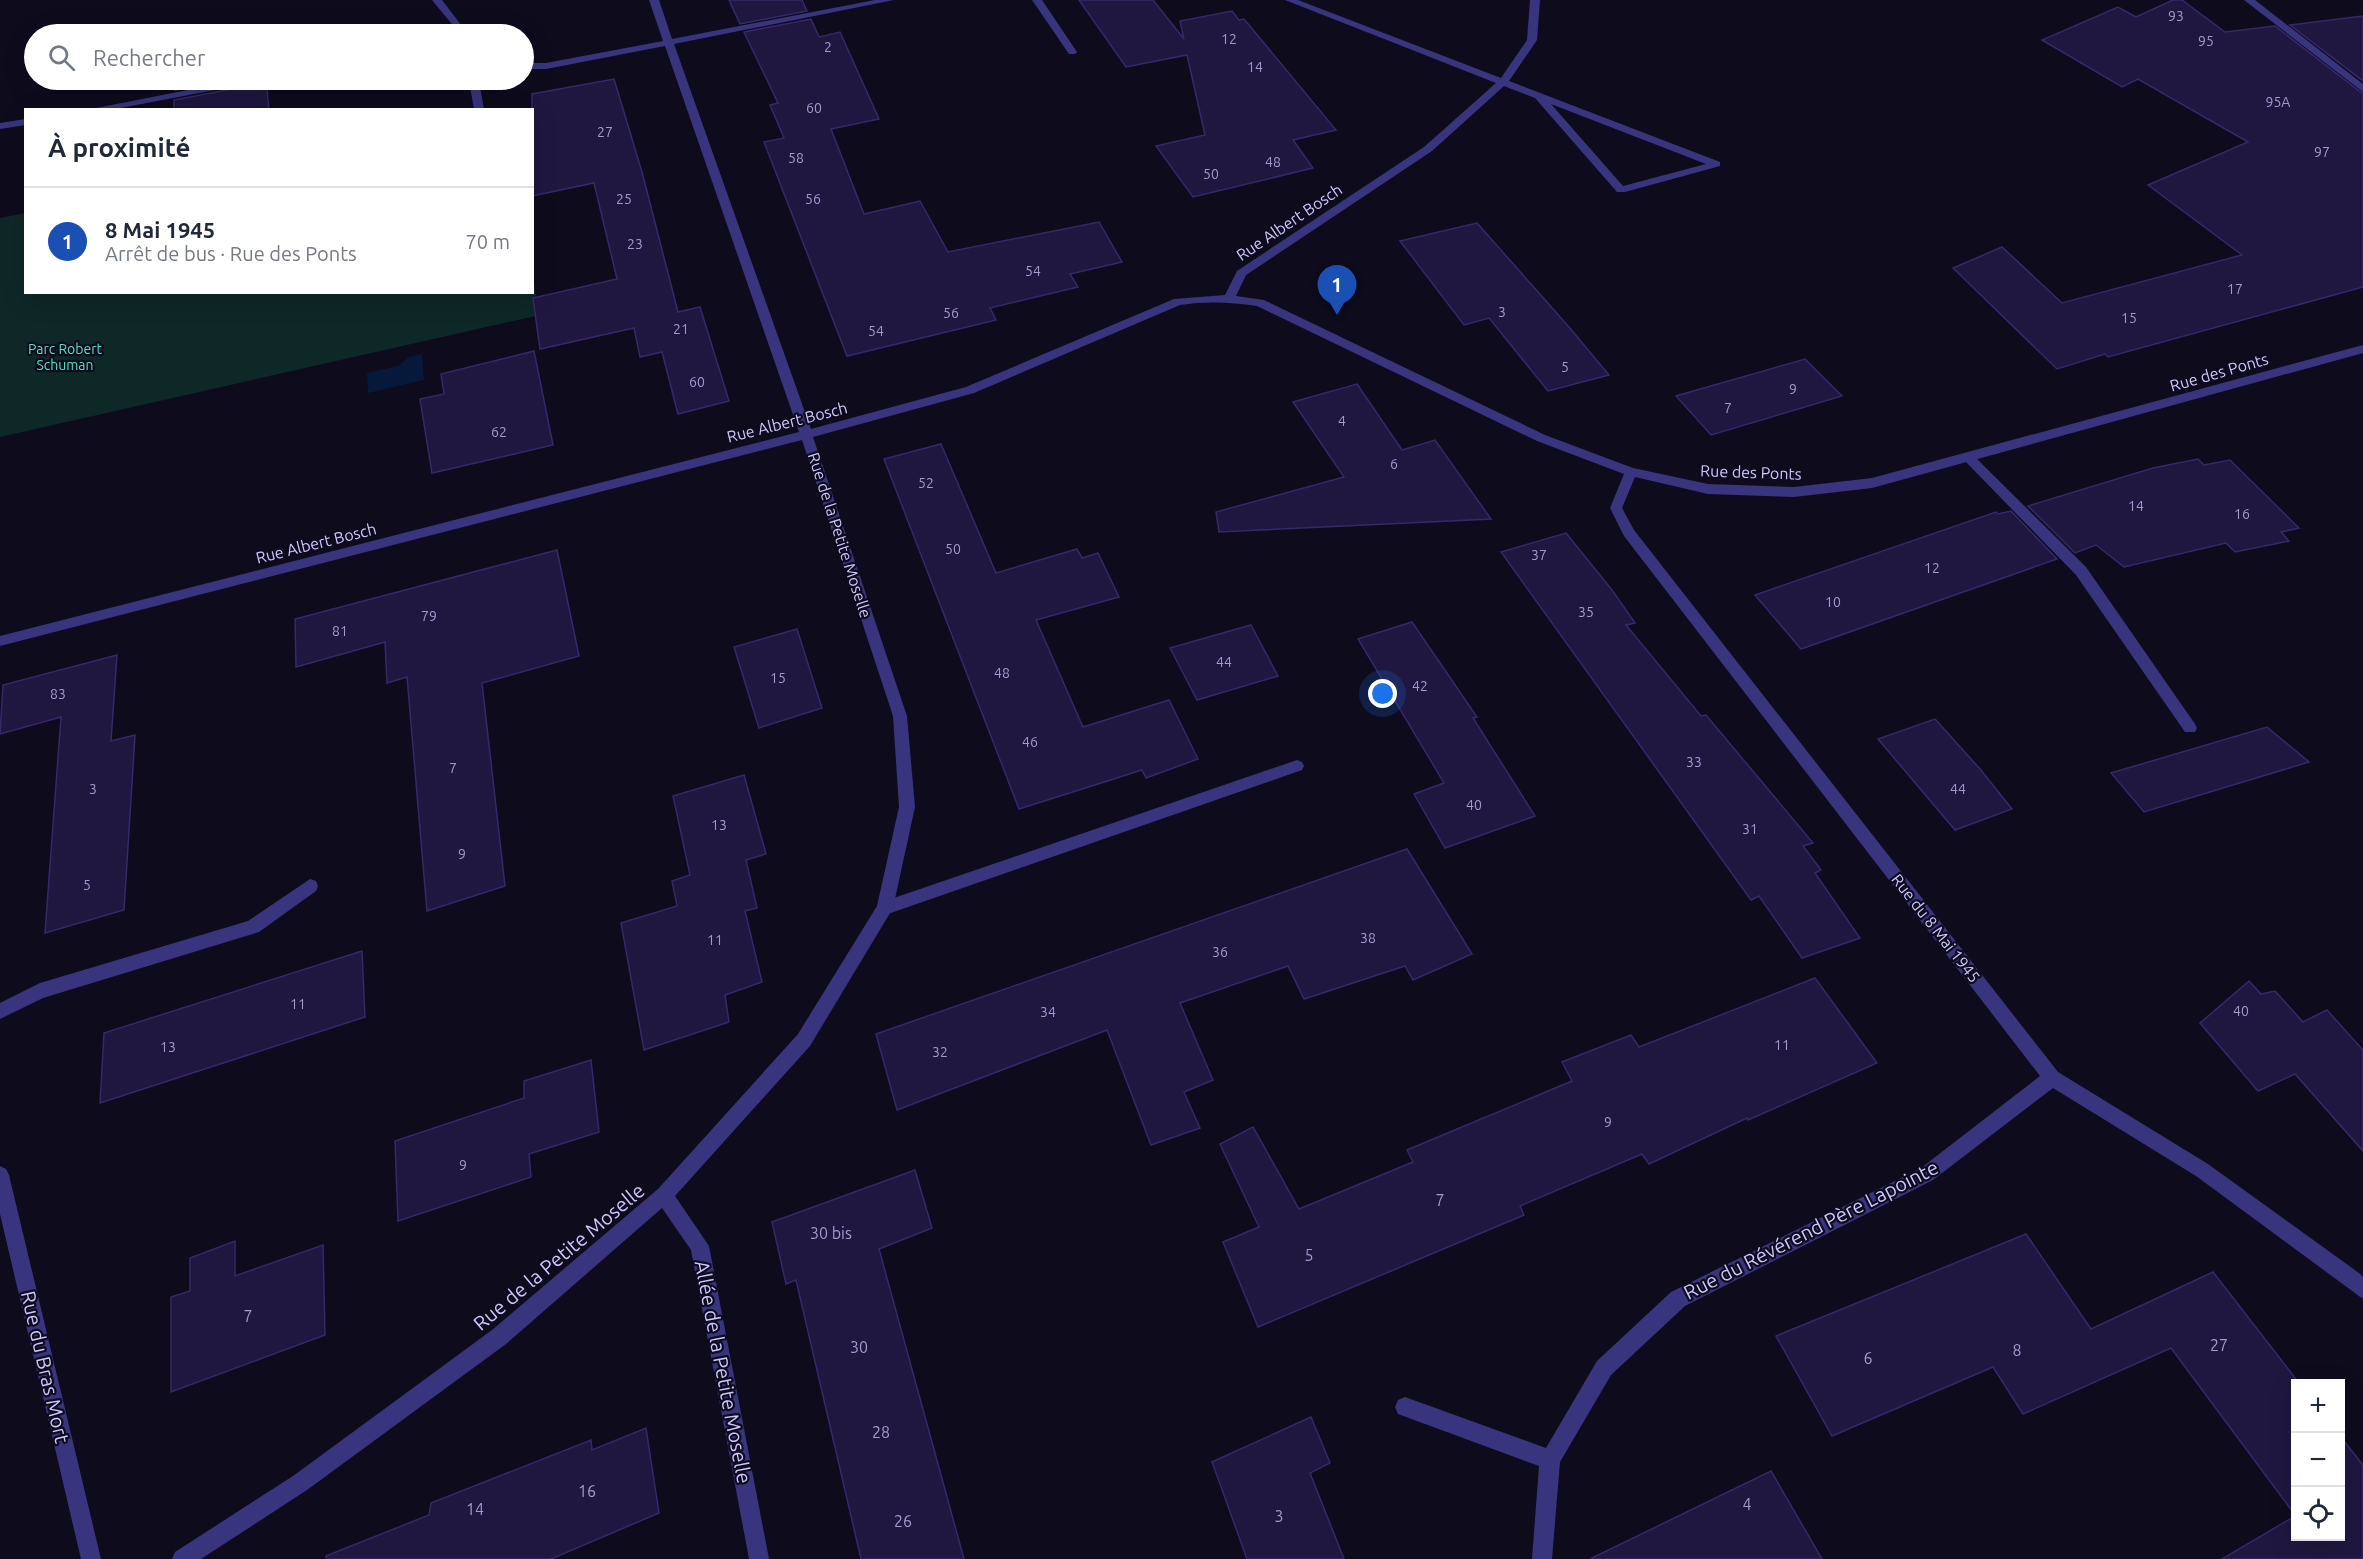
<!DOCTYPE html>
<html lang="fr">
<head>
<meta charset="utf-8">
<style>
	:root { --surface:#fff; --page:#f6f6f7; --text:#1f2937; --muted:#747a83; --line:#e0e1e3; --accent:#2563eb }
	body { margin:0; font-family:Ubuntu,sans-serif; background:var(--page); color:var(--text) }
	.controls { position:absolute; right:18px; bottom:18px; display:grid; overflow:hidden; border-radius:0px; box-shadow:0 6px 24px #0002 }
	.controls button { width:54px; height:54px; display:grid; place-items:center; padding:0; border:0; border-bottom:2px solid var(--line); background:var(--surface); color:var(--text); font:30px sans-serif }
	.you { position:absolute; left:1383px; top:694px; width:21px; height:21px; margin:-15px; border:4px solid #fff; border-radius:50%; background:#1a73e8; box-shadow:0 0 0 9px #1a73e833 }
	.badge { display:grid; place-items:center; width:39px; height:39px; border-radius:50%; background:var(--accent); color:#fff; font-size:20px; font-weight:700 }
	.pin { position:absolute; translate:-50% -50px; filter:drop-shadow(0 2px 3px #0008) }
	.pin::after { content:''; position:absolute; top:32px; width:21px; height:18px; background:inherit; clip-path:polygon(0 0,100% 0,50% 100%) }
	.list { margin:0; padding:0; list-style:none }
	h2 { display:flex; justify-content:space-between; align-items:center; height:78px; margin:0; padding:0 24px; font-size:26px }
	h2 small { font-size:20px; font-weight:400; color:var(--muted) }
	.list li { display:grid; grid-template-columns:39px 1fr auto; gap:18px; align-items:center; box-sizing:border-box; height:108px; padding:0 24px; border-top:2px solid var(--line) }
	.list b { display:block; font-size:22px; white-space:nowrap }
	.list p { margin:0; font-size:20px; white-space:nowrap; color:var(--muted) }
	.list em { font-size:20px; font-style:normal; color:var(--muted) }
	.icon { flex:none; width:33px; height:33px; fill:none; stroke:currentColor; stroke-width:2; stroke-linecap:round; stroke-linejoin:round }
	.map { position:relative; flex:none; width:2363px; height:1559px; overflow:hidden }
	.search { position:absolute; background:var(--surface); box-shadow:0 6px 24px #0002; left:24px; top:24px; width:510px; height:66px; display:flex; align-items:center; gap:15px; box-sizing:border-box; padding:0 21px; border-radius:33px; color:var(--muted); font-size:22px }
	.panel { position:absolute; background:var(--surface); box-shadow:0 6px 24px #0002; left:24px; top:108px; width:510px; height:186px; border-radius:0px }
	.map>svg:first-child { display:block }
	.green { fill:#0e2727 }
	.water { fill:#07193a }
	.building { fill:#1f173f; stroke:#36286b; stroke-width:1.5 }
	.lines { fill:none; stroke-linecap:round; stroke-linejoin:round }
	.lane { fill:#38357e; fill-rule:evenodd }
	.street { fill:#38357e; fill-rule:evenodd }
	.labels { text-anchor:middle; stroke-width:4.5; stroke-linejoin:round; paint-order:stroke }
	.number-label { font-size:14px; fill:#a29bcf }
	.far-park-label { font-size:14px; fill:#52e1bf; stroke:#0e0b1d }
	.street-label { font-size:16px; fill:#cec7ff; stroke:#0e0b1d }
	.near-number-label { font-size:16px; fill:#a29bcf }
	.near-street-label { font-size:20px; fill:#cec7ff; stroke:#0e0b1d }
</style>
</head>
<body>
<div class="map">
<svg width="2363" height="1559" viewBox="0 0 2363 1559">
	<rect width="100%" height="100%" fill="#0e0b1d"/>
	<!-- green -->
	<polygon class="green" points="25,213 26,292 532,292 533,279 540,315 0,437 0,218"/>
	<!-- water -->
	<polygon class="water" points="422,354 424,380 368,393 367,373 398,366 409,357"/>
	<!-- building -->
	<g class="building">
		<polygon points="729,0 802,0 807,11 740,24"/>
		<polygon points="1079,0 1153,0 1184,39 1180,21 1232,11 1239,20 1244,19 1336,130 1293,140 1313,168 1193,197 1156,146 1205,135 1187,55 1126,67"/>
		<polygon points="2173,0 2182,0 2225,32 2275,26 2363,94 2363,287 2108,357 2105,354 2057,369 1953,268 2002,247 2062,303 2242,255 2148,185 2248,142 2138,79 2122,87 2042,40 2118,7 2136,17"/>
		<polygon points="2363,16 2363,81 2290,25"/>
		<polygon points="811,19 819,37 840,32 879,119 831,129 864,214 920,201 948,252 1099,222 1122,262 1070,274 1078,287 990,308 996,320 847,356 764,142 784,138 770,105 778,103 744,32"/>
		<polygon points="261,27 262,34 219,34"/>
		<polygon points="614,79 642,172 678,312 700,307 729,401 678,414 662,352 640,357 634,328 540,349 533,298 617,279 594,183 532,196 532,94"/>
		<polygon points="176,80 230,80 175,90"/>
		<polygon points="259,80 266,80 269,110 174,110 174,100 252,85"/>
		<polygon points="1477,223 1569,327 1609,375 1548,391 1489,318 1464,325 1400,241"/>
		<polygon points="534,351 553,445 432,473 420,399 444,394 441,374"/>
		<polygon points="1805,359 1842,396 1711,435 1676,396"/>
		<polygon points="1357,384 1402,450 1435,440 1491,519 1219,532 1216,512 1344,477 1293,402"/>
		<polygon points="941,444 996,573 1077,549 1082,558 1098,553 1119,597 1036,620 1083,727 1169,700 1198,759 1146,778 1142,770 1019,809 884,459"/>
		<polygon points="2198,459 2204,465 2230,460 2299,528 2281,532 2289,541 2235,552 2226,543 2124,567 2096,545 2075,553 2028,506 2153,468"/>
		<polygon points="2011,511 2057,559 1801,649 1755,595 1996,512 1998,514"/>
		<polygon points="1566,533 1612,590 1635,623 1626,625 1701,716 1706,715 1813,843 1803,846 1821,870 1815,873 1860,938 1802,958 1759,896 1751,900 1501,552"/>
		<polygon points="557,550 579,656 482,683 505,886 427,911 407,677 387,683 385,642 296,667 295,619"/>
		<polygon points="1412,622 1477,717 1473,718 1535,816 1445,848 1414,794 1444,783 1358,639"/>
		<polygon points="1251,625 1278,676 1197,700 1170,648"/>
		<polygon points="797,629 822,708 759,728 734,647"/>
		<polygon points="117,655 111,741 135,735 124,910 45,933 61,717 0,734 3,685"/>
		<polygon points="1935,719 1980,769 2012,809 1955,830 1878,739"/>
		<polygon points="2267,727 2309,762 2144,812 2111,773"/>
		<polygon points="744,775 766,854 746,860 757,908 745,911 762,982 725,995 729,1022 644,1050 621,923 677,906 672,881 690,875 673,796"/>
		<polygon points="1407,849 1472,954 1413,980 1405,966 1304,999 1288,966 1180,1003 1213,1080 1184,1092 1200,1128 1151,1145 1107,1030 897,1110 876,1034"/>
		<polygon points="362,951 365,1017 100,1103 104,1033"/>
		<polygon points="1815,978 1877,1063 1748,1120 1747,1118 1649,1164 1642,1154 1520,1206 1524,1215 1258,1327 1223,1242 1259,1227 1220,1144 1253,1127 1299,1209 1413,1162 1407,1150 1572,1081 1562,1062 1631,1035 1639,1047"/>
		<polygon points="2249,981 2261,994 2275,991 2303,1022 2327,1010 2363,1050 2363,1151 2295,1074 2258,1091 2200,1023"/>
		<polygon points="591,1060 599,1132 529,1154 531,1177 398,1221 395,1141 524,1098 524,1081"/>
		<polygon points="915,1170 932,1228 879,1249 964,1559 861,1559 796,1280 786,1284 772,1222"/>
		<polygon points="2026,1234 2091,1329 2213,1272 2299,1383 2295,1383 2295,1515 2171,1348 2023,1414 1993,1367 1832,1436 1776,1336"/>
		<polygon points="235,1241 235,1276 323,1245 325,1335 171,1392 171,1297 190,1291 190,1258"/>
		<polygon points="1311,1417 1330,1463 1310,1473 1344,1559 1247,1559 1212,1462"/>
		<polygon points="646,1428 659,1513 551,1559 327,1559 326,1556 429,1515 431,1503 591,1440 592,1450"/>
		<polygon points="2340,1436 2363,1465 2363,1559 2222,1559 2295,1516 2295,1536 2340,1536"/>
		<polygon points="1771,1471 1822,1559 1590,1559"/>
	</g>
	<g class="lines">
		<!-- lane -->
		<g class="lane">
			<polygon points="469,80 479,80 484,110 474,110"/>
			<polygon points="1969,454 1973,455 2086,567 2195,724 2197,728 2195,732 2185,732 2076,575 1965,461 1963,458"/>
			<polygon points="1297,760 1302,762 1304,766 1302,770 885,915 879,913 877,908 879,903 885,901"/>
			<polygon points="310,879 316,881 318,886 316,891 259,932 43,998 0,1019 0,1003 40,983 248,921"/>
		</g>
		<!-- street -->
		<g class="street">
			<polygon points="432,0 442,0 468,34 460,34"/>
			<path d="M649 0H659L672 39 875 0H894L674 44 811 429 966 387 1174 299 1225 295 1237 271 1424 147 1496 83 1285 0H1298L1501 78 1527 40 1530 0H1540L1537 40 1509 81 1720 162V166L1625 192H1617L1535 98 1504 86 1432 151 1246 275 1236 296 1264 300 1545 435 1633 468 1708 484 1794 487 1872 478 2363 345V353L1872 488 1794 497 1708 494 1635 477 1622 508 1634 530 2058 1072 2208 1164 2359 1273 2363 1277V1299L2196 1176 2053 1088 1933 1180 1685 1306 1611 1375 1560 1462 1552 1559H1532L1539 1466 1398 1414 1395 1407 1398 1400 1405 1397 1546 1448 1597 1361 1671 1292 1921 1168 2040 1076 1624 536 1610 508 1624 474 1537 441 1257 306C1231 302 1206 301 1180 305L974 393 813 437 907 716 915 807 893 908 810 1046 675 1196 709 1246 769 1559H749L691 1250 662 1208 506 1344 307 1490 201 1559H172L175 1552 293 1476 492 1330 658 1189 798 1034 877 906 899 807 893 716 802 440 0 646V636L799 432 665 46 546 69H524V63H546L663 41ZM1551 104 1706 164 1623 186Z"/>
			<polygon points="1032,0 1042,0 1077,52 1075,54 1069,54"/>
			<polygon points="2244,0 2255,0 2363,84 2363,92"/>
			<polygon points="239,80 257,80 252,83 110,110 86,110"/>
			<polygon points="26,119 26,125 0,129 0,123"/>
			<polygon points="0,1166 6,1169 9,1175 101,1559 81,1559 0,1214"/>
		</g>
	</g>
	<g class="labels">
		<!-- number labels -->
		<g class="number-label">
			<text x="2176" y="21">93</text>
			<text x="1229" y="44">12</text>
			<text x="2206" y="46">95</text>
			<text x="828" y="52">2</text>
			<text x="1255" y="72">14</text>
			<text x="2278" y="107">95A</text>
			<text x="814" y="113">60</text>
			<text x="605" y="137">27</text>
			<text x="2322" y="157">97</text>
			<text x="796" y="163">58</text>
			<text x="1273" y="167">48</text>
			<text x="1211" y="179">50</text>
			<text x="624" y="204">25</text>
			<text x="813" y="204">56</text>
			<text x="635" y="249">23</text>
			<text x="1033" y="276">54</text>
			<text x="2235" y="294">17</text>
			<text x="1502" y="317">3</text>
			<text x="951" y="318">56</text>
			<text x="2129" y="323">15</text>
			<text x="681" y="334">21</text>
			<text x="876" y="336">54</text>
			<text x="1565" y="372">5</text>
			<text x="697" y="387">60</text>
			<text x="1793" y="394">9</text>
			<text x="1728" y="413">7</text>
			<text x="1342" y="426">4</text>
			<text x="499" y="437">62</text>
			<text x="1394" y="469">6</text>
			<text x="926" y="488">52</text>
			<text x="2136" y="511">14</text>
			<text x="2242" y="519">16</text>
			<text x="953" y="554">50</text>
			<text x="1539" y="560">37</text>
			<text x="1932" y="573">12</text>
			<text x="1833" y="607">10</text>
			<text x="1586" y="617">35</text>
			<text x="429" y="621">79</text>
			<text x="340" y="636">81</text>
			<text x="1224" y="667">44</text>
			<text x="1002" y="678">48</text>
			<text x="778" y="683">15</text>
			<text x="1420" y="691">42</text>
			<text x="58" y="699">83</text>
			<text x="1030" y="747">46</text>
			<text x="1694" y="767">33</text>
			<text x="453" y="773">7</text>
			<text x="93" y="794">3</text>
			<text x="1958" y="794">44</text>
			<text x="1474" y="810">40</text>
			<text x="719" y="830">13</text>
			<text x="1750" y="834">31</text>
			<text x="462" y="859">9</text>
			<text x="87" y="890">5</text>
			<text x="1368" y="943">38</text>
			<text x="715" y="945">11</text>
			<text x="1220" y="957">36</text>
			<text x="298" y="1009">11</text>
			<text x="2241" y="1016">40</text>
			<text x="1048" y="1017">34</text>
			<text x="1782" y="1050">11</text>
			<text x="168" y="1052">13</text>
			<text x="940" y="1057">32</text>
			<text x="1608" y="1127">9</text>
			<text x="463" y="1170">9</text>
		</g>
		<!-- far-park labels -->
		<g class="far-park-label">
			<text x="65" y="354">Parc Robert<tspan x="65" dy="16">Schuman</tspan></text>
		</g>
		<!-- street labels -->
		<g class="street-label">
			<text transform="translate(1289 222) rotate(-34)" y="6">Rue Albert Bosch</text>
			<text transform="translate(2219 372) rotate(-16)" y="6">Rue des Ponts</text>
			<text transform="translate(787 422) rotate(-14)" y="6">Rue Albert Bosch</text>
			<text transform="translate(1751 472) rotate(2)" y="6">Rue des Ponts</text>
			<text transform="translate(840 535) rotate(72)" y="6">Rue de la Petite Moselle</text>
			<text transform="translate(316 543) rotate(-14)" y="6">Rue Albert Bosch</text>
			<text transform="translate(1936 928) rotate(52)" y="6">Rue du 8 Mai 1945</text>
		</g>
		<!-- near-number labels -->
		<g class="near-number-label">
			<text x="1440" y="1206">7</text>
			<text x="831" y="1239">30 bis</text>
			<text x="1309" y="1261">5</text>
			<text x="248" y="1322">7</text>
			<text x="2219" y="1351">27</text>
			<text x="859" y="1353">30</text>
			<text x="2017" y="1356">8</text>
			<text x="1868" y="1364">6</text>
			<text x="881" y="1438">28</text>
			<text x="587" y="1497">16</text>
			<text x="1747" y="1510">4</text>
			<text x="475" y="1515">14</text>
			<text x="1279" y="1522">3</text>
			<text x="903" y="1527">26</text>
		</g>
		<!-- near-street labels -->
		<g class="near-street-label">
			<text transform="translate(1811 1230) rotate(-27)" y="7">Rue du Révérend Père Lapointe</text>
			<text transform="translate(559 1257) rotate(-40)" y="7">Rue de la Petite Moselle</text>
			<text transform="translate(45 1367) rotate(77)" y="7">Rue du Bras Mort</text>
			<text transform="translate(723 1372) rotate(79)" y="7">Allée de la Petite Moselle</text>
		</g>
	</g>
</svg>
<div class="controls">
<button>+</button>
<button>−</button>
<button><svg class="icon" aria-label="locate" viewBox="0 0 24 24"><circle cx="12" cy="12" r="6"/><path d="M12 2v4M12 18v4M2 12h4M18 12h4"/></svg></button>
</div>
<div class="you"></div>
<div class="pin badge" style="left:1337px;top:315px;background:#1a4fb4">1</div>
<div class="search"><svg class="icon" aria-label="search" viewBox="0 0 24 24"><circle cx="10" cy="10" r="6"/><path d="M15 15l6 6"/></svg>Rechercher</div>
<section class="panel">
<h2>À proximité<small></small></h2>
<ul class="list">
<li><span class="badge" style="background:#1a4fb4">1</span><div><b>8 Mai 1945</b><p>Arrêt de bus · Rue des Ponts</p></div><em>70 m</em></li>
</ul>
</section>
</div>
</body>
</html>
